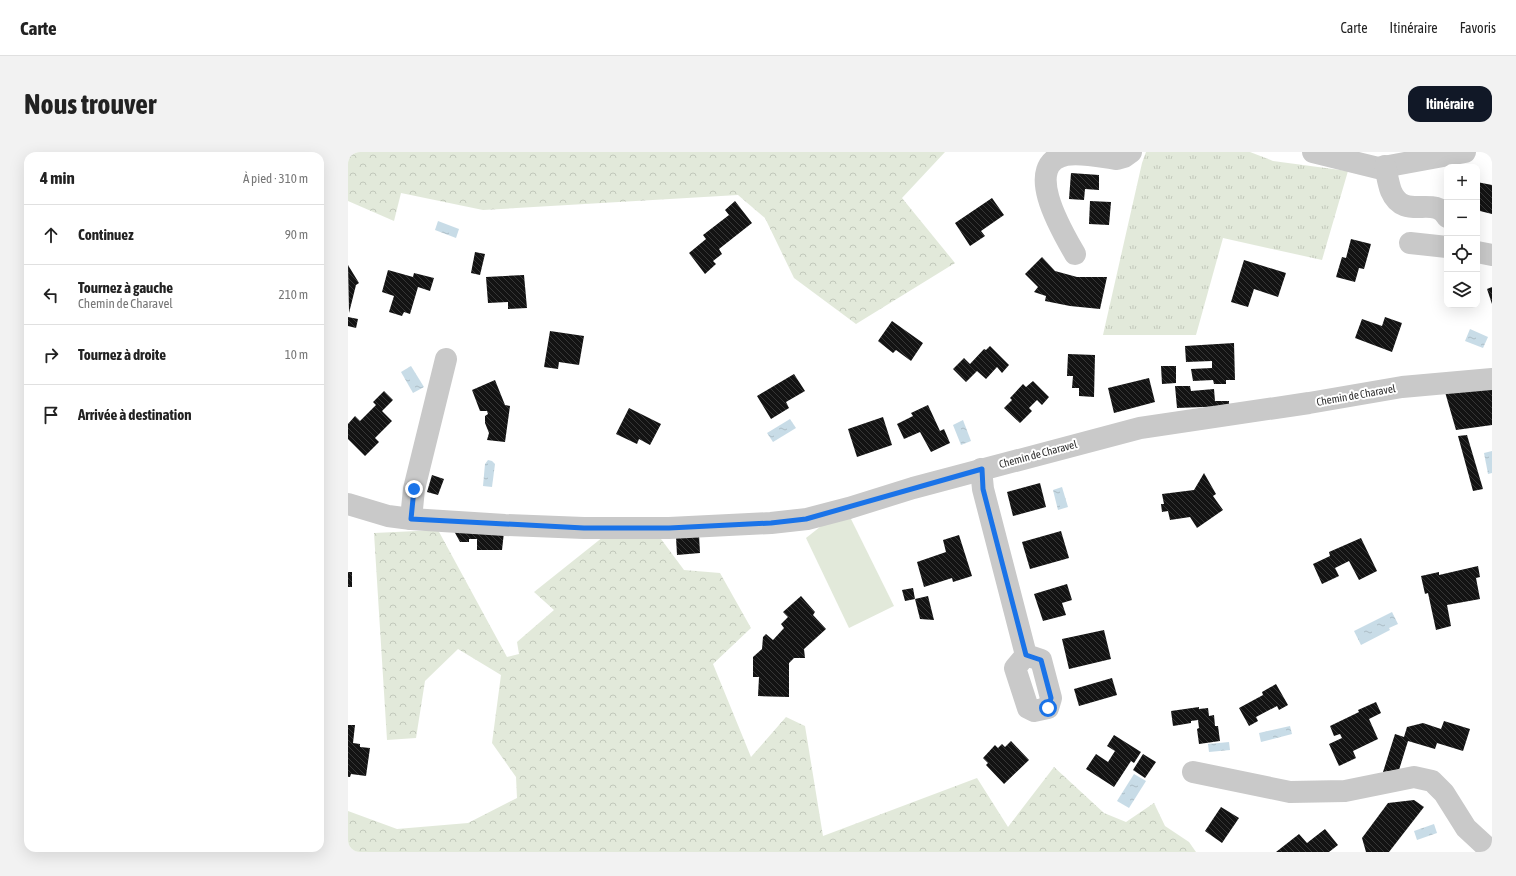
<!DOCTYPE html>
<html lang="fr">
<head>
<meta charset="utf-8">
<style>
	:root { --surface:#fff; --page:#f2f2f2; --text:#222; --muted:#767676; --line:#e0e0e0; --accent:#111827 }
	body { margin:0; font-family:"Asap Condensed",sans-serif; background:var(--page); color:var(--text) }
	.controls { position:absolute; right:12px; top:12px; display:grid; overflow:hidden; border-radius:8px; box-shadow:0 4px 16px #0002 }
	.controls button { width:36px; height:36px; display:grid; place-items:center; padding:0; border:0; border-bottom:1px solid var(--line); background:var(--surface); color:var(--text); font:20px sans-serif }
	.stop { position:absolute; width:12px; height:12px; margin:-9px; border:3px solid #1a73e8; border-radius:50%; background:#fff }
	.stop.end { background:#1a73e8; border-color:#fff; box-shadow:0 1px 4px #0008 }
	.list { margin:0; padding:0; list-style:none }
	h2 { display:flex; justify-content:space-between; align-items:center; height:52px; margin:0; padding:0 16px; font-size:17px }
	h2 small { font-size:13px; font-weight:400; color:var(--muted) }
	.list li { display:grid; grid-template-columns:26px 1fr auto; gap:12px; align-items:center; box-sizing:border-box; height:60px; padding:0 16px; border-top:1px solid var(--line) }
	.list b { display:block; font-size:15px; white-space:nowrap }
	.list p { margin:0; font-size:13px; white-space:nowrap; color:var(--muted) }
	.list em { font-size:13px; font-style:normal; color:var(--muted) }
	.icon { flex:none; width:22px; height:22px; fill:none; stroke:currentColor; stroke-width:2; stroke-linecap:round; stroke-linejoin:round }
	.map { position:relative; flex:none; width:1144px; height:700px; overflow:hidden; border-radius:12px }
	header { display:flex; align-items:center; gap:24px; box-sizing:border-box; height:56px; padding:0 20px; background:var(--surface); border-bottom:1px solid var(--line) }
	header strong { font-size:19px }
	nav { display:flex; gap:22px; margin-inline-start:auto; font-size:14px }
	.intro { display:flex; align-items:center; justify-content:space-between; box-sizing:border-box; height:96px; padding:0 24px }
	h1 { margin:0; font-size:28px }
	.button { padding:10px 18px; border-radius:12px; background:var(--accent); color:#fff; font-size:14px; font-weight:700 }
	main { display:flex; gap:24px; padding:0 24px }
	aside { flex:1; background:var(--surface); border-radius:12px; box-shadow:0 4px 16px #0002 }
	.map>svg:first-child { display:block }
	.grass { fill:url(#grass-tufts) }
	.forest { fill:url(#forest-crowns) }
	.garden { fill:#e2e9da }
	.water { fill:url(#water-ripples) }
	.building { fill:url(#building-back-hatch) }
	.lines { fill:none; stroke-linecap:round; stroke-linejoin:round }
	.minor { stroke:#c9c9c9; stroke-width:22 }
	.route { stroke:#1a73e8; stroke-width:5 }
	.labels { text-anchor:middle; stroke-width:4; stroke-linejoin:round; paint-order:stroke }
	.street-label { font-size:11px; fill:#2c2c2c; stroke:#fff }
</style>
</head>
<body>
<header>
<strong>Carte</strong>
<nav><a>Carte</a><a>Itinéraire</a><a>Favoris</a></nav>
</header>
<div class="intro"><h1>Nous trouver</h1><a class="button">Itinéraire</a></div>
<main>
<aside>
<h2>4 min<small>À pied · 310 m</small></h2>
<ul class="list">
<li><svg class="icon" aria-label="ahead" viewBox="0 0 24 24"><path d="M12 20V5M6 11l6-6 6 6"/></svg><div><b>Continuez</b></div><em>90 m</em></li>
<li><svg class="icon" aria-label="left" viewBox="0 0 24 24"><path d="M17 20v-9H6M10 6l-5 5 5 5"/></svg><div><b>Tournez à gauche</b><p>Chemin de Charavel</p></div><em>210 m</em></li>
<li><svg class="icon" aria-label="right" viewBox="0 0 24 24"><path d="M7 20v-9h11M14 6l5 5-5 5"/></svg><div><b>Tournez à droite</b></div><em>10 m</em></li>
<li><svg class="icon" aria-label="arrive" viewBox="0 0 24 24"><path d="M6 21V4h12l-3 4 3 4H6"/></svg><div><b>Arrivée à destination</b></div></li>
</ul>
</aside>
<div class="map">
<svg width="1144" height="700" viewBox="0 0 1144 700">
	<defs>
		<pattern id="grass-tufts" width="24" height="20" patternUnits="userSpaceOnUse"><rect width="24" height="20" fill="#e2e9da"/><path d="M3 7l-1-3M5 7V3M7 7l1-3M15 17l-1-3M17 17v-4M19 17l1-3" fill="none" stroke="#c2c8bb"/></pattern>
		<pattern id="forest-crowns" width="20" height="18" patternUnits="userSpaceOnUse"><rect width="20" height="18" fill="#e2e9da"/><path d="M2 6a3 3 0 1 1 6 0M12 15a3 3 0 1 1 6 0" fill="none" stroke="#c2c8bb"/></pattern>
		<pattern id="water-ripples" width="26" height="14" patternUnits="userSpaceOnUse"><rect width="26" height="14" fill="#c8dce7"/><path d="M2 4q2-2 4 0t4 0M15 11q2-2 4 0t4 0" fill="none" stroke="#acbdc6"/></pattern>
		<pattern id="building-back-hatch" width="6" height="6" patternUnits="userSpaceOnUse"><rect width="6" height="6" fill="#131313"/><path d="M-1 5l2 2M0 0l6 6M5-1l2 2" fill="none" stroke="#363636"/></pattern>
	</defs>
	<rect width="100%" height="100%" fill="#fff"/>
	<!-- grass -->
	<polygon class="grass" points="798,0 902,0 925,9 1000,19 974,108 875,86 848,183 755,183 794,11"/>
	<!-- forest -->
	<g class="forest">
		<polygon points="0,0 597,0 554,46 607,111 508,172 446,126 417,66 390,43 135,58 53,41 46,69 0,49"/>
		<polygon points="90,378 159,505 171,502 169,490 206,458 186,440 255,385 313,387 336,418 372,421 403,476 365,512 403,605 438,565 457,574 475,684 629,626 660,675 706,615 756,661 778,670 806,651 817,674 841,690 848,700 0,700 0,659 49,677 120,671 169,646 168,625 144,591 153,523 110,497 77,529 68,586 39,588 26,381"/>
	</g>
	<!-- garden -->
	<polygon class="garden" points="502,365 546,454 501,476 458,386 477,371"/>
	<!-- water -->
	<g class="water">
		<polygon points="90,69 111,77 108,86 87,78"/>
		<polygon points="1122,177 1140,185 1135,196 1117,189"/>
		<polygon points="63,214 76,235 65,241 53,220"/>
		<polygon points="442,267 448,276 425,290 419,281"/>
		<polygon points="615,268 623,289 613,293 605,273"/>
		<polygon points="1144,299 1144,321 1140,322 1136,301"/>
		<polygon points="140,308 144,309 147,312 144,335 135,334 137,312"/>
		<polygon points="714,335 720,355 710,358 705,338"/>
		<polygon points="1044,460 1050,472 1041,476 1042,478 1013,493 1006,479"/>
		<polygon points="942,574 944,582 913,590 911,581"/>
		<polygon points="881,590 882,598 861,600 860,592"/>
		<polygon points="786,622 798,629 781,656 769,649"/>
		<polygon points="1086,672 1089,681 1069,688 1066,679"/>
	</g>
	<!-- building -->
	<g class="building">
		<polygon points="723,21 751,23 751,38 737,37 736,48 721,47"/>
		<polygon points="1129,30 1144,33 1144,62 1132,59 1131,62 1129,61"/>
		<polygon points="644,46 656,63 633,79 637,84 622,94 607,71"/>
		<polygon points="387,49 404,71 371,97 374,102 365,109 368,112 357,122 341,101 358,87 355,83 381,63 377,58"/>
		<polygon points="742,49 763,50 761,73 741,72"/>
		<polygon points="1003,87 1023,92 1016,117 1011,116 1007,130 988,125 994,105 998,106"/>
		<polygon points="127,100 137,102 132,123 123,121"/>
		<polygon points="694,105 707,119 729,125 759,125 752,157 722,154 697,149 698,144 686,140 690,135 677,122"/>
		<polygon points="896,108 938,121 930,145 906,137 900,155 883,150"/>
		<polygon points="0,113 11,131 8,133 1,161"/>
		<polygon points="40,118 65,125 66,121 86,126 82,139 70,135 62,162 56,160 54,164 41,160 46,144 34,140"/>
		<polygon points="176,123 179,156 160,157 160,150 140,151 138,125"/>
		<polygon points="1144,135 1144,152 1139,137"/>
		<polygon points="0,165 10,167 8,176 0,174"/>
		<polygon points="1037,165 1054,171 1044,200 1007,186 1014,167 1034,174"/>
		<polygon points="544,169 575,191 563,209 548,198 545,201 530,189"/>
		<polygon points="202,179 236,184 231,213 211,210 210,217 196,215"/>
		<polygon points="886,191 887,228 878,228 878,232 866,232 865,228 845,229 843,217 864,216 864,209 838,210 837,194"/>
		<polygon points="642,194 661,213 654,221 649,215 638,227 629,219 618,230 605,217 616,206 622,212 636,197 638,198"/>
		<polygon points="720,202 747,203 746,245 731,244 731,236 724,236 725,224 719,224"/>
		<polygon points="813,214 828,214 828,231 814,232"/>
		<polygon points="446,222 457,239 438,250 441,256 423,267 409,244"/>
		<polygon points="801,226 807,250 766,261 760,236"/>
		<polygon points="147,228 157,253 162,254 157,290 139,288 141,281 137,271 137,264 140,262 139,259 132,259 124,238"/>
		<polygon points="685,229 701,245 694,253 689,248 681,256 684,259 672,271 656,256 664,248 662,246 675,232 678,235"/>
		<polygon points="827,234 842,234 843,239 866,237 867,249 881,249 881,254 829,256"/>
		<polygon points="1144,236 1144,273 1108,278 1097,240"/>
		<polygon points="36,239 45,248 34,259 44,269 27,286 31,290 17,304 0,287 0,272 7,264 12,269 28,253 25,250"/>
		<polygon points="580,253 592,279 596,277 602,291 583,300 572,280 556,287 549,272 565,264 563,261"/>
		<polygon points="281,256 313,272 302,293 291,287 289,292 268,282"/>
		<polygon points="535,265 544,293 509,305 500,277"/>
		<polygon points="1119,283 1135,337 1125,339 1110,284"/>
		<polygon points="856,321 868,342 865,344 875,358 849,376 842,365 822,368 820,359 814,360 813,352 816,352 814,342 846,338"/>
		<polygon points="84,323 96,327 90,343 79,340"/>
		<polygon points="692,331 698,355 665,364 659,340"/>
		<polygon points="106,379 156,380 154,398 129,398 129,387 121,387 121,390 112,390"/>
		<polygon points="713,379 721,406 682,417 674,390"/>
		<polygon points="351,383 352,401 329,403 328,385"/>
		<polygon points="611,383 624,424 605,430 604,426 576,435 569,410 598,400 595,388"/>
		<polygon points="1013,386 1029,419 1011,428 1001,409 987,416 991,424 974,432 965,412 982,404 981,400"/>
		<polygon points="1130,414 1132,425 1128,426 1132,447 1099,453 1103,474 1088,478 1080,441 1077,442 1073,424 1091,420 1091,423"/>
		<rect x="0" y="420" width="4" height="15"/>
		<polygon points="719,432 724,448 714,451 718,463 695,469 686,442"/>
		<polygon points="565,436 567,447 557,449 554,438"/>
		<polygon points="453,444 467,460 465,463 478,477 456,497 457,506 446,506 441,511 441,545 410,544 411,525 405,525 405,505 414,497 415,485 418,482 425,488 436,476 433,472 440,465 435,460"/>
		<polygon points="580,444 586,468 572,467 567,447"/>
		<polygon points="756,478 763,507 721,517 714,487"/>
		<polygon points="764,526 769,543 731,554 726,537"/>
		<polygon points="928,532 940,553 931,558 929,554 908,565 910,569 901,574 891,556 915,543 914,540"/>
		<polygon points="1028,550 1033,561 1021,567 1030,587 1005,599 1008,606 991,614 981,592 994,586 992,582 986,584 982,574 1011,560 1010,558"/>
		<polygon points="851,555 851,557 860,556 861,564 866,563 867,574 870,574 872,589 851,592 849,577 851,576 850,568 843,569 843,571 825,574 823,559"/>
		<polygon points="1096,569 1122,577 1115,599 1089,591 1087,597 1060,589 1051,618 1035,620 1047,582 1056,585 1059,575 1075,571 1093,577"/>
		<polygon points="0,573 7,573 5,591 12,592 12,595 22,596 18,624 3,622 2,625 0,625"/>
		<polygon points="766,583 793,600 786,611 783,609 766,635 738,617 748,602 760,610 767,599 759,594"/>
		<polygon points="663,589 681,608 656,632 638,613 640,611 635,606 647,593 650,596 654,592 657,595"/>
		<polygon points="795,602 808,610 797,626 785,618"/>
		<polygon points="1066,648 1076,655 1041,700 1018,700 1014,686 1040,651"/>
		<polygon points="873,655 891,666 874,691 857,679"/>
		<polygon points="977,677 990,693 981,700 928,700 951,682 959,691"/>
	</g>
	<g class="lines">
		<!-- minor -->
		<g class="minor">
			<polyline points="965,0 1030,16 1117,0"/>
			<path d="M1037 14C1039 22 1040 31 1043 39 1056 70 1087 42 1099 65"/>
			<polyline points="1062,91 1099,95"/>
			<polyline points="1129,100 1144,103"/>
			<path d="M727 102C715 81 673 12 718 3 732 0 754 5 769 7L776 5 783 0"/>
			<polyline points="633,317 635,337 678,503 667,516 680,556 686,559 700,556 703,546 693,508 678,503"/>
			<polyline points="0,352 40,364 63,367 157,373 236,376 321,376 423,371 459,367 501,356 565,336 792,276 961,251 1054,235 1144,227"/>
			<polyline points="63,367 66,337 98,207"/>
			<polyline points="845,620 942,640 997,639 1066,625 1084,629 1096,641 1118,676 1144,700"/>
		</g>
	</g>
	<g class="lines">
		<!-- route -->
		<polyline class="route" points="66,337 63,367 236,376 321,376 423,371 458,367 634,317 635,337 678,503 693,508 703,546 700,556"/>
	</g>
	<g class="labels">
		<!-- street labels -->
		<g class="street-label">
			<text transform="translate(1008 243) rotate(-10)" y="4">Chemin de Charavel</text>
			<text transform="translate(690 302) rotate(-15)" y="4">Chemin de Charavel</text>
		</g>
	</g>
</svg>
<div class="controls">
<button>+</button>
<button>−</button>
<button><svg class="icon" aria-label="locate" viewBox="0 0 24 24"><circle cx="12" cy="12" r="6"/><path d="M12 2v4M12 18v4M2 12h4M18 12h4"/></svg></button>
<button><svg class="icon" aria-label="layers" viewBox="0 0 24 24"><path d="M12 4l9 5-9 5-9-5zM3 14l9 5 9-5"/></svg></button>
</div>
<div class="stop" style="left:700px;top:556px"></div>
<div class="stop end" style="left:66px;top:337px"></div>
</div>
</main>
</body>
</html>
